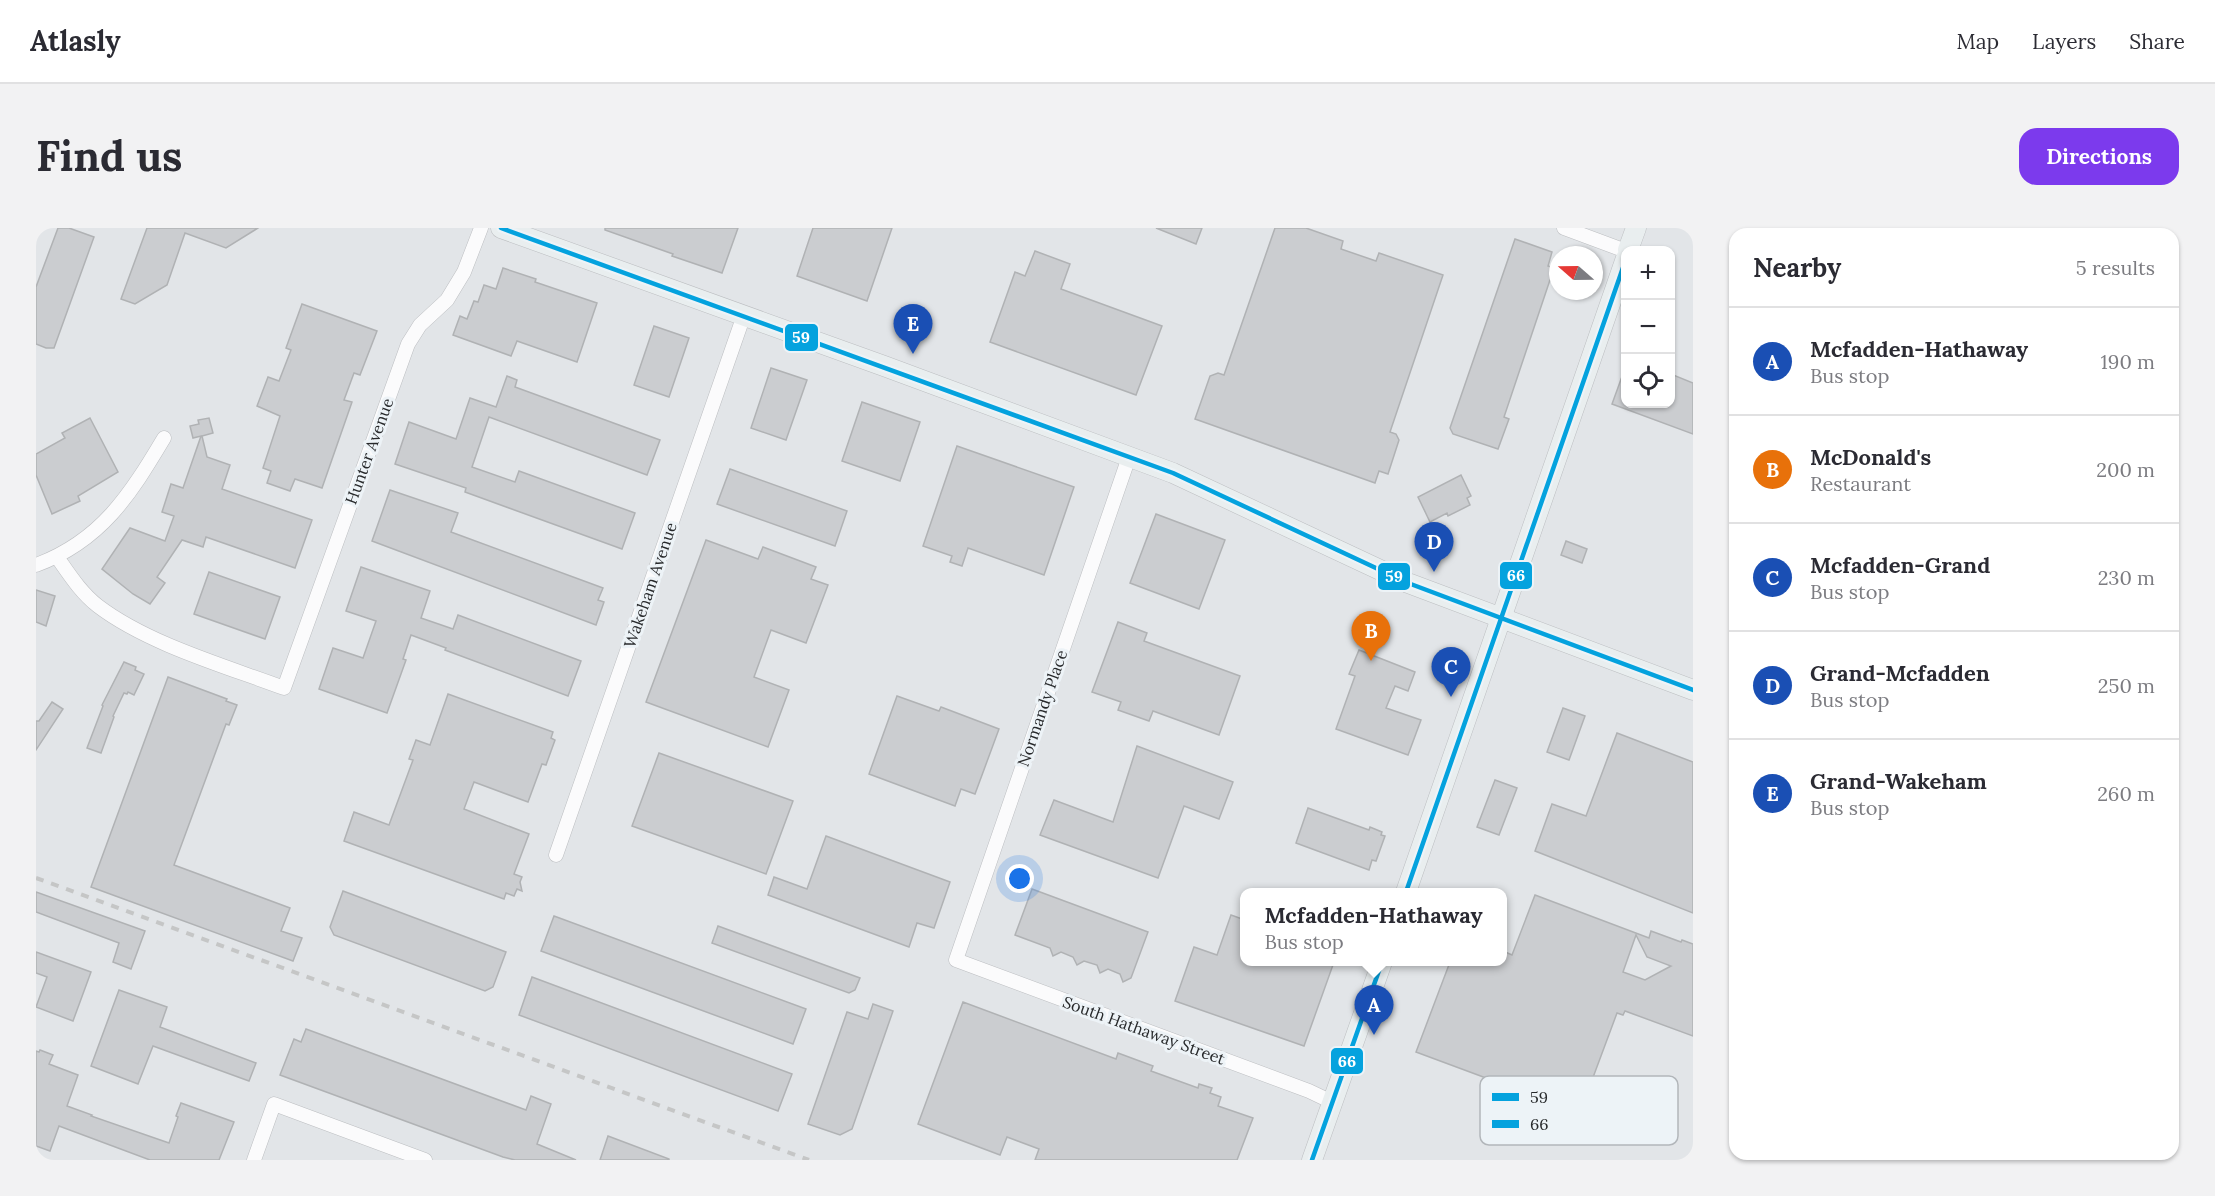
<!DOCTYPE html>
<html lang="en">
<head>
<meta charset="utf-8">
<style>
	:root { --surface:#fff; --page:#f2f2f3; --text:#2b2b33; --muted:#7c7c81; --line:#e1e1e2; --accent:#7c3aed }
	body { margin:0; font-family:Lora,serif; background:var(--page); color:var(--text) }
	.controls { position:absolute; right:18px; top:18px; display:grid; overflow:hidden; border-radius:12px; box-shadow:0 2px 4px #0004 }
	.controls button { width:54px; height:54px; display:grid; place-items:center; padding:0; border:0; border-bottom:2px solid var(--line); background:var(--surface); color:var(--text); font:30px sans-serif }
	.compass { position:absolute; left:1513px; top:18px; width:54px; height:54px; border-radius:50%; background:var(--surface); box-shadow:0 2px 4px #0004; rotate:290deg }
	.you { position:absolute; left:984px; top:651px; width:21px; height:21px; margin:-15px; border:4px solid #fff; border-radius:50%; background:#1a73e8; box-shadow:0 0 0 9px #1a73e833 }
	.badge { display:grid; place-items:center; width:39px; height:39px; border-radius:50%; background:var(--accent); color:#fff; font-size:20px; font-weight:700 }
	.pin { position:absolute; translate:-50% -50px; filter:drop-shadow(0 2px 3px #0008) }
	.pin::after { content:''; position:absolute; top:32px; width:21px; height:18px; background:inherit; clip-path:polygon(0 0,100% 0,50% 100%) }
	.popup { position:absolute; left:1204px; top:660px; width:267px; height:78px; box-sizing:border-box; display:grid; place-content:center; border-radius:12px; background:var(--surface); filter:drop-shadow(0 2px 4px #0005); font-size:20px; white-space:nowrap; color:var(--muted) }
	.popup b { font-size:22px; color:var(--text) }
	.popup::after { content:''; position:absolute; left:50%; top:100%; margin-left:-12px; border:12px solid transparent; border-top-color:var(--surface) }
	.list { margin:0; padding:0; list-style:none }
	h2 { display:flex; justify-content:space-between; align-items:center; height:78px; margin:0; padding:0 24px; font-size:26px }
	h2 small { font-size:20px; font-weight:400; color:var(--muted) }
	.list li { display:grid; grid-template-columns:39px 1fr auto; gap:18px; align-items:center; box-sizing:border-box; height:108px; padding:0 24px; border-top:2px solid var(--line) }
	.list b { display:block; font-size:22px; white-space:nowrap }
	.list p { margin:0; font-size:20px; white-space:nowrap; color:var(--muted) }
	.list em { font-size:20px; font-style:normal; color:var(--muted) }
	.icon { flex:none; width:33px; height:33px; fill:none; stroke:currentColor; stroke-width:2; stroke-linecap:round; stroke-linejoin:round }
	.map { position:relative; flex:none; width:1657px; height:932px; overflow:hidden; border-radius:18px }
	header { display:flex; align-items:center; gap:36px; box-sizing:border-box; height:84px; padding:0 30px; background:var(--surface); border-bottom:2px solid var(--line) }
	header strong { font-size:28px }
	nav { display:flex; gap:33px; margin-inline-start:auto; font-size:21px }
	.intro { display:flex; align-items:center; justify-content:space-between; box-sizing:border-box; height:144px; padding:0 36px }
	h1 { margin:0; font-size:42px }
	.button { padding:15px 27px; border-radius:18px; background:var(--accent); color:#fff; font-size:21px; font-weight:700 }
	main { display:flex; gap:36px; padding:0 36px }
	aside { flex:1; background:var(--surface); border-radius:18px; box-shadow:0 2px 4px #0004 }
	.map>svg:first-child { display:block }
	.building { fill:#cbcdd0; stroke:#b0b2b4; stroke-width:1.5; fill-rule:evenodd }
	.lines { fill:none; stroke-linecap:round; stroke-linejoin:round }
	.street-casing { stroke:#bcbec1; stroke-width:15 }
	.secondary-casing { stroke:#bcbec1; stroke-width:21 }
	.street { stroke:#fbfbfc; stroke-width:14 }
	.secondary { stroke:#e9eeef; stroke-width:20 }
	.rail { stroke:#c5c6c6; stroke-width:4; stroke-dasharray:8 8; stroke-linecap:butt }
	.bus-1-casing { stroke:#edf3f7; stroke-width:9 }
	.bus-2-casing { stroke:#edf3f7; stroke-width:9 }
	.bus-1 { stroke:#04a2de; stroke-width:4.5 }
	.bus-2 { stroke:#04a2de; stroke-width:4.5 }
	.labels { text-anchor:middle; stroke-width:6; stroke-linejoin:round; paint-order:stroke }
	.street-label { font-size:16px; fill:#27292b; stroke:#edf3f7 }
	.key { fill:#edf3f7; stroke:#b2b6ba; stroke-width:1.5 }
	.key-label { font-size:16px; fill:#27292b }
	.line-badge { stroke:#edf3f7; stroke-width:2 }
	.badge-label { font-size:16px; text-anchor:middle; font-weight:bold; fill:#fff }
</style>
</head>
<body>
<header>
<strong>Atlasly</strong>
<nav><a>Map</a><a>Layers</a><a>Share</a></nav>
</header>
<div class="intro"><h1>Find us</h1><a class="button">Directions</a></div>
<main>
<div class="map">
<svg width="1657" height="932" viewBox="0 0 1657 932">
	<rect width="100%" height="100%" fill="#e2e5e8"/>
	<!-- building -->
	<g class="building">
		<polygon points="22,0 33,0 58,9 18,120 10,120 0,116 0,59"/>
		<polygon points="111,0 222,0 190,20 149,5 131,57 99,76 85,71"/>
		<polygon points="569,0 702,0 686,45 636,28 637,26 569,2"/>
		<polygon points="777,0 856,0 831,73 761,48"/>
		<polygon points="1120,0 1166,0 1160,16"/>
		<polygon points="1239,0 1270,0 1307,13 1305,21 1340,33 1343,25 1407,47 1354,204 1360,206 1363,212 1352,246 1343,243 1339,255 1159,191 1174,148 1182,145 1188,147"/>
		<polygon points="1479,11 1516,24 1512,38 1518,40 1468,189 1473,191 1462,221 1417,206 1414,200"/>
		<polygon points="999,23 1034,36 1025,61 1126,98 1100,167 954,114 979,44 989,48"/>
		<polygon points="467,40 500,51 499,54 561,75 541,134 481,113 475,128 417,107 424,88 431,91 438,73 442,74 448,57 460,61"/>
		<polygon points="266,76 341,103 324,147 318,145 308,172 316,174 286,260 259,251 254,263 231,255 235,243 227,240 244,188 221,178 232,149 243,153 255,122 250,120"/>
		<polygon points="618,98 653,110 633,169 598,157"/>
		<polygon points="735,140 771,152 750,212 715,200"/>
		<polygon points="1588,143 1590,176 1635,176 1635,146 1657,155 1657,206 1576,176"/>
		<polygon points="471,148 481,152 479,159 624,212 611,247 453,189 436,239 479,254 483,243 599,285 586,321 429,264 430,260 359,236 373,194 420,211 434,170 460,179"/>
		<polygon points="826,174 884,194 864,253 806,233"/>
		<polygon points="54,190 82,244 42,268 44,273 16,286 0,247 0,226 29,210 26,205"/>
		<polygon points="173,190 177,205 166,208 171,229 194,237 186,261 276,292 259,340 170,309 167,319 146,312 121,349 129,355 114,376 97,366 66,341 94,300 129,313 138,288 126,284 135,256 147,260 165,208 157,210 154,198 163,196 162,192"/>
		<polygon points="921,218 1038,259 1008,347 932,320 926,338 914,334 916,328 887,318"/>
		<polygon points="694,241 811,283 799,318 681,276"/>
		<polygon points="1425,247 1435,268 1431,270 1434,277 1412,288 1411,285 1394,294 1382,269"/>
		<polygon points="354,262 422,285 415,304 567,360 562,372 568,374 560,397 336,313"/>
		<polygon points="1120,286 1189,312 1163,381 1094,355"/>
		<polygon points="670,312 722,331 727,319 780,339 775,351 792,357 770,415 735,402 718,449 753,462 732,519 610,474"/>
		<polygon points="1530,313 1551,321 1546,335 1525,327"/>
		<polygon points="325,339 394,363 385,390 417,401 422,387 545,433 532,468 409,422 410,420 375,407 367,431 370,432 351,485 283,461 297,420 327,430 340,393 310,383"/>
		<polygon points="173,344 244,369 229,411 158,386"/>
		<polygon points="0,362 19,368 10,398 0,394"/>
		<polygon points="1082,394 1111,405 1108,413 1204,448 1183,507 1117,483 1113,493 1082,482 1085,474 1056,464"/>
		<polygon points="1323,422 1379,444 1372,463 1359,458 1350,480 1385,492 1372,527 1300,501 1319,448 1313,446"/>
		<polygon points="88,434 100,439 99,442 108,446 98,467 92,464 91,466 88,465 77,488 78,489 65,525 51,520 67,478 66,477"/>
		<polygon points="132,449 191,471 190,473 201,477 193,497 190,496 138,637 254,680 245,703 266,710 257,733 55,659"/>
		<polygon points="412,466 517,504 515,510 519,512 510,537 506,536 492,574 438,554 428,581 493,606 478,646 486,649 484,654 486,663 481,661 478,668 470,665 468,671 308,613 318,584 353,597 377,532 373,531 380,512 394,517"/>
		<polygon points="861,468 903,483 905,479 963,501 939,566 925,561 919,578 833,546"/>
		<polygon points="16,474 27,481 0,522 0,493 3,493"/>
		<polygon points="1527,480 1549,488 1533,532 1511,524"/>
		<polygon points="1581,505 1657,534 1657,685 1499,623 1516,576 1550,588"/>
		<polygon points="1101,518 1197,554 1183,591 1148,578 1122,650 1004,607 1018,572 1077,594"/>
		<polygon points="623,525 757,573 730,646 596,598"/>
		<polygon points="1459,552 1481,560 1463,607 1441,599"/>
		<polygon points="1272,580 1333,602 1334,599 1346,604 1345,607 1349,608 1340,633 1336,632 1333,642 1260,615"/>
		<polygon points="790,608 914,654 898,700 881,695 873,719 732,667 738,649 771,661"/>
		<polygon points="996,661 1112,704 1095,750 1087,754 1084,746 1072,741 1064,745 1061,737 1048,733 1041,737 1037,729 1025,724 1017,728 1014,720 979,707"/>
		<polygon points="307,663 470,724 457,759 449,763 298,707 294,699"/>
		<polygon points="0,664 109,703 95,741 77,734 83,715 0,684"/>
		<path d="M1499 667 1613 710 1615 703 1645 714 1646 712 1657 716V808L1589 783 1587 787 1581 785 1543 887 1532 883 1528 893 1480 875 1485 863 1380 824 1414 734H1467V723L1476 727ZM1600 707 1611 729 1635 738 1609 752 1587 744Z"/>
		<polygon points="1195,687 1209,692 1209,734 1298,734 1268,818 1139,773 1158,719 1181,727"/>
		<polygon points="518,688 770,781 757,816 505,723"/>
		<polygon points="682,698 824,750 819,762 813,765 676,715"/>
		<polygon points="0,724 55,744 37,793 0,779 11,749 0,745"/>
		<polygon points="496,749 756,846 742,883 483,787"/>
		<polygon points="83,762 131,779 124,799 220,835 213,853 117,818 102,856 55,838"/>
		<polygon points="927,774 1080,831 1082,825 1117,838 1115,843 1162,860 1163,856 1176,860 1174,865 1185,869 1182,878 1217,890 1201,932 999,932 1003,921 971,909 964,927 882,896"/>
		<polygon points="837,776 857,783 816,901 804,907 772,896 811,784 832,791"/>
		<polygon points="270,801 490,882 495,868 515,876 501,916 540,932 479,932 467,929 244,847 258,811 265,814"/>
		<polygon points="4,822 17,827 13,836 42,847 31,878 56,887 55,888 133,915 142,889 140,888 145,875 198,894 183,932 114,932 23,898 14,923 0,918 0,823 3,824"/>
		<polygon points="1465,881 1479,886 1470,910 1456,905"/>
		<polygon points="572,908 633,931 633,932 564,932"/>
	</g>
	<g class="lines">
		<!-- street casing -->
		<g class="street-casing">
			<g id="street">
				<polyline points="1528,0 1590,23"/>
				<polyline points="1093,229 920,732 1273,863 1296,874"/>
				<path d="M21 329C33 346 45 365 62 378 112 416 189 438 248 460L372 116 384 97 411 72 428 44 445 0"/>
				<path d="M0 337C65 313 94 267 128 210"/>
				<polyline points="520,627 708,87"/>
				<polyline points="218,932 238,876 389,932"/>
			</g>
		</g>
		<!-- secondary casing -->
		<g class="secondary-casing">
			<g id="secondary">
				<polyline points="465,0 848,138 1137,245 1372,355 1657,462"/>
				<polyline points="1592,22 1600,0"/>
				<polyline points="1370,664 1590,30"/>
				<polyline points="1276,932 1346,734"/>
			</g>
		</g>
		<!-- street -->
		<use href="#street" class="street"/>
		<!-- secondary -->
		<use href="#secondary" class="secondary"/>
		<!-- rail -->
		<polyline class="rail" points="0,650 773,932"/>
		<!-- bus-1 casing -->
		<g class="bus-1-casing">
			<polyline id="bus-1" points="465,0 1137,245 1372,355 1657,462"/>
		</g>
		<!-- bus-2 casing -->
		<g class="bus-2-casing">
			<g id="bus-2">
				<polyline points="1370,664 1590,31"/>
				<polyline points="1276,932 1346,734"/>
			</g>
		</g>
		<!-- bus-1 -->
		<use href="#bus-1" class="bus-1"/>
		<!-- bus-2 -->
		<use href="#bus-2" class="bus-2"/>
	</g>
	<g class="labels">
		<!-- street labels -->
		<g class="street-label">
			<text transform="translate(333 223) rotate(-70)" y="6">Hunter Avenue</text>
			<text transform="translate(614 357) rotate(-71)" y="6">Wakeham Avenue</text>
			<text transform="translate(1006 480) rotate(-71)" y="6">Normandy Place</text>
			<text transform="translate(1108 802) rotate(20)" y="6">South Hathaway Street</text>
		</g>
	</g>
	<!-- legend -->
	<rect x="1444" y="848" width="198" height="69" rx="9" class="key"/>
	<rect x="1456" y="865" width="27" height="8" fill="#04a2de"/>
	<rect x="1456" y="892" width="27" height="8" fill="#04a2de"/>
	<g class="key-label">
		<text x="1494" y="875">59</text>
		<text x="1494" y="902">66</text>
	</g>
	<g class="line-badge">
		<rect x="748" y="95" width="35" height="29" rx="6" fill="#04a2de"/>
		<rect x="1463" y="333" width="34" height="29" rx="6" fill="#04a2de"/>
		<rect x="1341" y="334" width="34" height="29" rx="6" fill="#04a2de"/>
		<rect x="1294" y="819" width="34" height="28" rx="6" fill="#04a2de"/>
	</g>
	<g class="badge-label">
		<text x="765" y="115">59</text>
		<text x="1480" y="353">66</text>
		<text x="1358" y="354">59</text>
		<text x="1311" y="839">66</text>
	</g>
</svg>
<div class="controls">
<button>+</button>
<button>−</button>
<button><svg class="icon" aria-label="locate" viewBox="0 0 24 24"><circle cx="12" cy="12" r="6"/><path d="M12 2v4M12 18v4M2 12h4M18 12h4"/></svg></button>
</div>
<svg class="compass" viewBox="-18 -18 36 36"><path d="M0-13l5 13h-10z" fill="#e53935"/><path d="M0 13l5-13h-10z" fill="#7c7c81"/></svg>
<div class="you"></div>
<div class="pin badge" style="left:1338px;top:807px;background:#1a4fb4">A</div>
<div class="popup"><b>Mcfadden-Hathaway</b>Bus stop</div>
<div class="pin badge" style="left:1335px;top:433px;background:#e8710a">B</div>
<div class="pin badge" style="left:1415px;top:469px;background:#1a4fb4">C</div>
<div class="pin badge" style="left:1398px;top:344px;background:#1a4fb4">D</div>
<div class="pin badge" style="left:877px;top:126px;background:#1a4fb4">E</div>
</div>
<aside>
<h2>Nearby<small>5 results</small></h2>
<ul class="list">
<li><span class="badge" style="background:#1a4fb4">A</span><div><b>Mcfadden-Hathaway</b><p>Bus stop</p></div><em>190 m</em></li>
<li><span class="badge" style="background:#e8710a">B</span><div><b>McDonald's</b><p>Restaurant</p></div><em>200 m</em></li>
<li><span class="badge" style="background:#1a4fb4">C</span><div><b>Mcfadden-Grand</b><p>Bus stop</p></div><em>230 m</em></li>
<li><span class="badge" style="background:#1a4fb4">D</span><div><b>Grand-Mcfadden</b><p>Bus stop</p></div><em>250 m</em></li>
<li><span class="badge" style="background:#1a4fb4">E</span><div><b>Grand-Wakeham</b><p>Bus stop</p></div><em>260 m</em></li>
</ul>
</aside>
</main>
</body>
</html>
